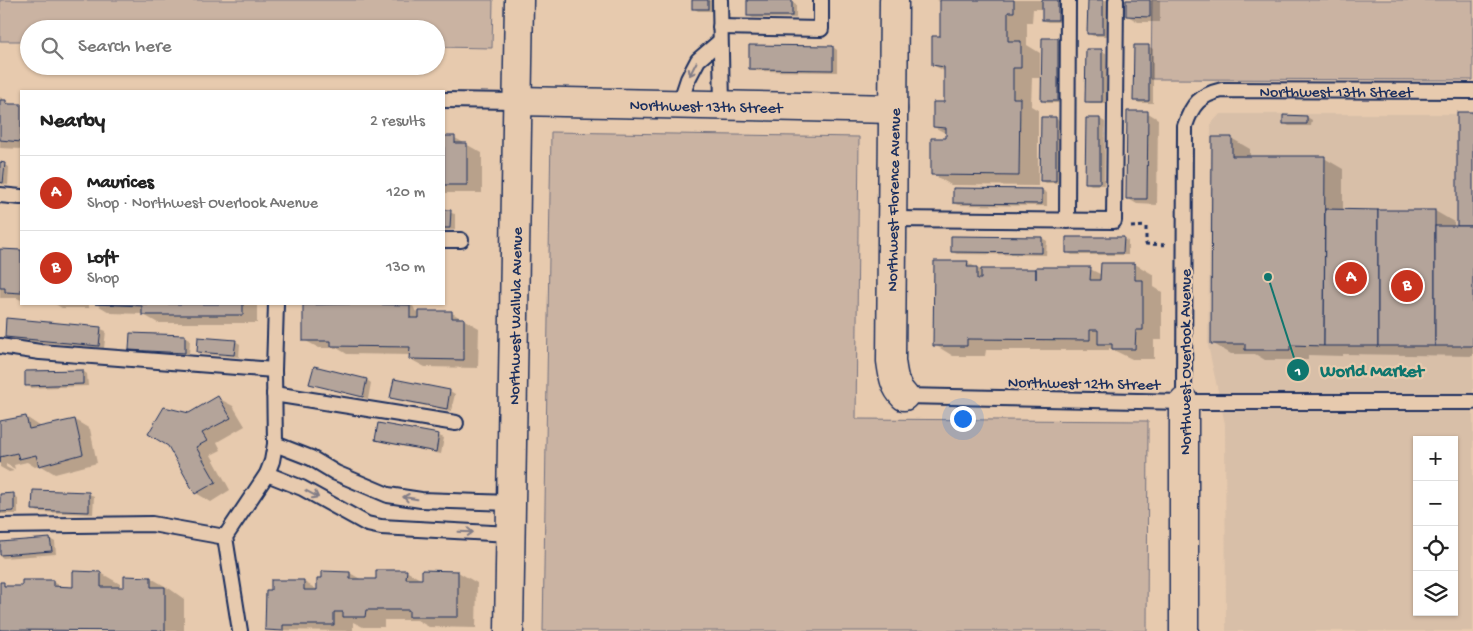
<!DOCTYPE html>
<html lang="en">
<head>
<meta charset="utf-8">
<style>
	:root { --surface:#fff; --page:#f2f2f2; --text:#222; --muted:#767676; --line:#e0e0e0; --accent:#c8321e }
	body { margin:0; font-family:"Gochi Hand",sans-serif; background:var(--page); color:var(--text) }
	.controls { position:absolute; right:15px; bottom:15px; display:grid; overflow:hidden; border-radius:0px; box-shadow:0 1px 4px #0004 }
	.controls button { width:45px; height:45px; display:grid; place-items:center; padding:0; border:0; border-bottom:1px solid var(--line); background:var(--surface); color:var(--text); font:25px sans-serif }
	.you { position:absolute; left:962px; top:418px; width:18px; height:18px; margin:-12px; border:4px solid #fff; border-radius:50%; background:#1a73e8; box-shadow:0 0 0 8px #1a73e833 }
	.badge { display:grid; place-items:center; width:32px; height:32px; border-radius:50%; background:var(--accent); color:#fff; font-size:16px; font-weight:700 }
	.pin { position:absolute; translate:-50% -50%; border:2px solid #fff; box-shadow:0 1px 5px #0006 }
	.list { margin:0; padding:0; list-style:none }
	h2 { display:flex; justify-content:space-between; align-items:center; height:65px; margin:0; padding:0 20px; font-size:21px }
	h2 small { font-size:16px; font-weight:400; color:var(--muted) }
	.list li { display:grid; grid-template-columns:32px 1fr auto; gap:15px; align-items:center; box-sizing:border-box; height:75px; padding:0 20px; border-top:1px solid var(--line) }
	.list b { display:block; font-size:19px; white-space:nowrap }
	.list p { margin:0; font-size:16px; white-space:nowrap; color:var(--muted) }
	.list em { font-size:16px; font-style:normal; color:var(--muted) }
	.icon { flex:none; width:28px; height:28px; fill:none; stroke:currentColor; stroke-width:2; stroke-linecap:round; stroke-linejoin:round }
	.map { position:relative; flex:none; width:1473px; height:631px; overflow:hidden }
	.search { position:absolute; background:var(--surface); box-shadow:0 1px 4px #0004; left:20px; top:20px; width:425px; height:55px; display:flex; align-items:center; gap:12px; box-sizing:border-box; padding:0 18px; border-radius:28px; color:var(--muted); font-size:19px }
	.panel { position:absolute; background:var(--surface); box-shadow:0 1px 4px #0004; left:20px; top:90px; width:425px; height:215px; border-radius:0px }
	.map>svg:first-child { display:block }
	.built { fill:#d8bfa8; fill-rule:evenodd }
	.green { fill:#cab3a2; stroke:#727180 }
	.shadow { fill:#0003 }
	.building { fill:#b4a49a; stroke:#1b2f5e }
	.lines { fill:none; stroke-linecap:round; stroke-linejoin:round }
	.lane-casing { stroke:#1b2f5e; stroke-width:18 }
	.street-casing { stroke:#1b2f5e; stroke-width:31 }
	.secondary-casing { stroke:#1b2f5e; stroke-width:31 }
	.path { stroke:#1b2f5e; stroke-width:3; stroke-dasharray:4 4; stroke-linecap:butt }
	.lane { stroke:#e7caae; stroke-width:14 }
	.street { stroke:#e7caae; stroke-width:28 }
	.secondary { stroke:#e7caae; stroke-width:28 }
	.oneway { stroke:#817c86 }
	.labels { text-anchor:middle; stroke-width:4.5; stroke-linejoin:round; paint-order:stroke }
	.street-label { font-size:16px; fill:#1b2f5e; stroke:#e7caae }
	.leader { fill:none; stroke:#0f766e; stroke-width:2 }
	.callout-dot { fill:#0f766e; stroke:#e7caae; stroke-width:2 }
	.mark-label { font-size:15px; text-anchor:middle; font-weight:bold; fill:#fff }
	.callout-label { font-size:18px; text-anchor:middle; font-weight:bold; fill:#0f766e; stroke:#e7caae; stroke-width:4.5; stroke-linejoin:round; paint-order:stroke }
</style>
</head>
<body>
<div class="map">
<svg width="1473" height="631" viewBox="0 0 1473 631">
	<rect width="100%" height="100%" fill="#e7caae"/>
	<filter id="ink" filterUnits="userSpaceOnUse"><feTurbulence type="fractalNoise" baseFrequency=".02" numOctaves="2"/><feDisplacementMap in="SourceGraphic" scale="10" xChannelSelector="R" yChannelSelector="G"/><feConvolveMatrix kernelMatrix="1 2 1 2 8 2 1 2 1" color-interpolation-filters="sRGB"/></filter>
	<g filter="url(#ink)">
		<!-- built -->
		<path class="built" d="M1220 114H1473V631H1226L1225 424 1208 345 1211 124ZM1417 440H1454V612H1417Z"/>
		<!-- green -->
		<g class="green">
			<polygon points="0,0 493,0 492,48 436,47 436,29 29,29 29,41 0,41"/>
			<polygon points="1152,0 1473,0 1473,80 1151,79"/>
			<polygon points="551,132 859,137 856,419 1148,421 1147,631 543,631"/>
		</g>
		<!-- shadow -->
		<g class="shadow">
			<polygon points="693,0 712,0 712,11 698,11 693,8"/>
			<polygon points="937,0 1062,0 1062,22 1048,22 1043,20 1043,9 1033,9 1032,22 1027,22 1027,45 1040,53 1040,78 1032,78 1031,106 1038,110 1038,186 951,185 932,174 947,139 947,134 934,127 946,103 946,72 933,65 942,38 942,3"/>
			<polygon points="1089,0 1108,0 1108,36 1093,36 1088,33"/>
			<polygon points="1128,0 1160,0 1160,22 1138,22 1128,16"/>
			<polygon points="791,1 796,4 796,18 753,18 749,16"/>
			<polygon points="1057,39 1062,42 1062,103 1047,103 1043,101"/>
			<polygon points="1148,46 1153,49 1153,103 1139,103 1135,100"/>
			<polygon points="833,47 837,50 837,72 755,71 750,69"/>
			<polygon points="1101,51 1106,53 1106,104 1091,104 1087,101"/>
			<polygon points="0,97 12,105 21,105 21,149 0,148"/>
			<polygon points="1148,113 1158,119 1157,205 1137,204 1127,198"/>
			<polygon points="1473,113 1473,356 1343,354 1343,356 1308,355 1308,360 1265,360 1255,354 1231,354 1212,343 1231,138 1250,149 1250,157 1324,158 1343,169 1343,211 1435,211 1454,222 1454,227 1458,227"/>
			<polygon points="1307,117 1312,120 1311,126 1289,126 1284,123"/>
			<polygon points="1056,119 1061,121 1060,183 1046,183 1041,180"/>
			<polygon points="1087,119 1100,119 1105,122 1104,185 1091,185 1086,182"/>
			<polygon points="444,138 455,138 482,153 482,193 444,193"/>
			<polygon points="0,163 9,167 8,185 0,184"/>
			<polygon points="1042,190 1047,193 1047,206 959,205 954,203"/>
			<polygon points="444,211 455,214 455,230 444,230"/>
			<polygon points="1042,238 1047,241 1046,255 957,254 952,252"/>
			<polygon points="1123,239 1128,241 1128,255 1072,255 1067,252"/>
			<polygon points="0,251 21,251 21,300 17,298 0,298"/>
			<polygon points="967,262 982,271 1090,269 1102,275 1135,264 1154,275 1154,287 1162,292 1162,340 1154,340 1154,359 1132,359 1109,348 1109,350 986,350 985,356 953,356 935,345"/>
			<polygon points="55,304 89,304 89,308 62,308"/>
			<polygon points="96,304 257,304 257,323 158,323 142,314 111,313"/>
			<polygon points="312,304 355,304 360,306 371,306 371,304 412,304 415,310 420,313 452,313 479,328 478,368 425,367 410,359 411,355 347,354 337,348 319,348 304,340"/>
			<polygon points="7,320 101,329 106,331 104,348 11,340 6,337"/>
			<polygon points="131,334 185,336 190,339 189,355 135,352 130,350"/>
			<polygon points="235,341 240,344 239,357 203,354 198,352"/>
			<polygon points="83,371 87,374 88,386 31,388 27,385"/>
			<polygon points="367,380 371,383 368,399 310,383"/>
			<polygon points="395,381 450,391 455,394 451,411 396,400 392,397"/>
			<polygon points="218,398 233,406 245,426 217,442 221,450 211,455 230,490 211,502 196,493 189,414"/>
			<polygon points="26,417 41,427 75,420 90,429 97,463 55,474 40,465 35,467 27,462 14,465 15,469 6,464 6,467 14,471 9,472 0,467 0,423"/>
			<polygon points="379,424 439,436 444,438 441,454 381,442 376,440"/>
			<polygon points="89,494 94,496 93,514 38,512 34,509"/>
			<polygon points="0,495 13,495 18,498 18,514 0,514"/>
			<polygon points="50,539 55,542 56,554 3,558 0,556 0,543"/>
			<polygon points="406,571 422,580 458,572 477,583 476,628 429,627 417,620 384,620 384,627 363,627 353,622 353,631 267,630 304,582 318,590 350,573 362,580 377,580"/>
			<polygon points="101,573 120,584 120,588 151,578 170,589 184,599 184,631 0,631 0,583 10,587 23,587 52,581 64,588 74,588"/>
		</g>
		<!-- building -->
		<g class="building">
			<rect x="692" y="0" width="16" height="9"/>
			<rect x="747" y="0" width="45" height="16"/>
			<polygon points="940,0 1014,0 1014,12 1008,12 1008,41 1021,41 1021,68 1013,68 1013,98 1020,98 1019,176 931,175 931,138 946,138 946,128 933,127 933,102 944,102 944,67 932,65 932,36 940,36"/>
			<rect x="1042" y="0" width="16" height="20"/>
			<polygon points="1088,0 1103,0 1103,34 1087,34"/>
			<polygon points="1126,0 1150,0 1150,17 1126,16"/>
			<polygon points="1042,38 1058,38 1058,101 1041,101"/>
			<polygon points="749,45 833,46 833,70 749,69"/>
			<polygon points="1134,45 1149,45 1149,101 1133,101"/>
			<polygon points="1086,49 1102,49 1102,102 1085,102"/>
			<polygon points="0,100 6,100 6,104 21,104 21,142 0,140"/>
			<polygon points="1127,111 1148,111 1147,199 1126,199"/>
			<rect x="1457" y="112" width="16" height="114"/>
			<polygon points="1283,115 1307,116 1307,124 1283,124"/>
			<polygon points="1041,117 1056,117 1056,181 1040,181"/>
			<polygon points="1086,118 1100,118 1100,183 1085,183"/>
			<polygon points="444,136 455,136 455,143 467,143 467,185 444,185"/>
			<polygon points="1212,137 1232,137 1232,156 1325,156 1324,346 1290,345 1290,350 1245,350 1245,344 1211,344"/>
			<polygon points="0,162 5,163 3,183 0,182"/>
			<polygon points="953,188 1042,189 1042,204 953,203"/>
			<polygon points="1325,209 1378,210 1378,346 1324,346"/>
			<polygon points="444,210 451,210 450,228 444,228"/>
			<rect x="1378" y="210" width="57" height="136"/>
			<rect x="1435" y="226" width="38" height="120"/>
			<polygon points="951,236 1042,237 1042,253 951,252"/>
			<polygon points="1066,237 1124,237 1123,253 1066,253"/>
			<polygon points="0,249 21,250 21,293 5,292 5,288 0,288"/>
			<polygon points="934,261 968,261 967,267 977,267 977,279 981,279 981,269 1036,269 1036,279 1036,267 1091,267 1090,280 1100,280 1101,263 1135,263 1135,280 1143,280 1143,330 1136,330 1135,349 1112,349 1112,344 1098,344 1098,330 1090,330 1090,340 967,339 967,346 933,346"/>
			<polygon points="95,304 243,304 243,315 142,315 142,306"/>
			<polygon points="347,304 410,305 410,318 419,318 419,311 452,311 452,318 464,318 464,360 409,359 410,347 331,346 331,341 303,341 303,305"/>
			<polygon points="6,318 101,327 99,346 5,337"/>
			<polygon points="130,333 185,335 185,353 129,350"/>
			<polygon points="198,337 236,340 234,355 197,352"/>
			<polygon points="314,366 367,379 363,397 309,384"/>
			<polygon points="83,370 83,384 25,386 25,371"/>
			<polygon points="394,379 450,390 447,409 390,398"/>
			<polygon points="218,396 231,418 202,433 207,441 196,447 216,482 195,494 168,446 148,434 164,407 189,413"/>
			<polygon points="26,416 29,429 75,419 83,454 39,466 36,455 19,459 17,453 0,457 0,463 0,421"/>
			<polygon points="378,423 439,434 436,452 375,440"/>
			<polygon points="33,490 89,492 89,512 32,510"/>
			<polygon points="14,493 14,511 0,512 0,494"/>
			<polygon points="50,538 52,551 0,555 0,542"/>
			<polygon points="376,570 407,570 406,579 422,579 422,570 458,571 458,617 409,617 409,610 366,610 365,617 343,617 343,612 334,612 334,625 283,625 283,631 265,630 266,590 271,590 271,580 304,580 304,590 317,590 317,578 322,578 322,571 350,572 350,579 376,579"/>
			<polygon points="73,571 101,572 101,587 124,587 124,576 151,577 151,587 165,587 165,631 0,630 0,582 4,582 4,586 22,586 22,580 53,580 53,586 73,587"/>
		</g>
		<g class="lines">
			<!-- lane casing -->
			<g class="lane-casing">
				<g id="lane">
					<polyline points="720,0 722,106"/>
					<polyline points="720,27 821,29 821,0"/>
					<polyline points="444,100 518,101"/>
					<polyline points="679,106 688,79 698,60 719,42"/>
					<polyline points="0,195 21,197"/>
					<polyline points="892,219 1114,221 1116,0"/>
					<polyline points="1067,221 1068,0"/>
					<polyline points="444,240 461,240"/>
					<polyline points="0,346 40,352 274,370"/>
					<polyline points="274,394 456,423"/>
					<polyline points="904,396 1184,402 1473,402"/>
					<path id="s1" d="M1184 402 1185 126C1192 104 1200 95 1222 90L1473 91"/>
					<polyline points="275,444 311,458 336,473 388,495 421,500 511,503"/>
					<polyline points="267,474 302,488 367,524 381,527 510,534"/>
					<polyline points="0,526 152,524 225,537"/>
					<polyline points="240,631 225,537 267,474 272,461 275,444 274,370 276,304"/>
				</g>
			</g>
			<!-- street casing -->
			<g class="street-casing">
				<g id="street">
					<path d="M894 0 891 361C893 375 894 386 904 396"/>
					<path id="s2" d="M518 101 893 109"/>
					<polyline points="1184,402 1184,631"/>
				</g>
			</g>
			<!-- secondary casing -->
			<g class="secondary-casing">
				<g id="secondary">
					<path id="s3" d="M509 631 519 0"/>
				</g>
			</g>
			<!-- path -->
			<polyline class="path" points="1131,227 1146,226 1146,244 1168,245"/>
			<!-- lane -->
			<use href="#lane" class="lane"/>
			<!-- street -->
			<use href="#street" class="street"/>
			<!-- secondary -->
			<use href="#secondary" class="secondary"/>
		</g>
		<!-- one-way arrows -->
		<defs><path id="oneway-shaft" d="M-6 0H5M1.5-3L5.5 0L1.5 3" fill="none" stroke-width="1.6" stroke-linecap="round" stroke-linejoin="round" transform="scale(1.25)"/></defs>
		<g class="oneway">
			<use href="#oneway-shaft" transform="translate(693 69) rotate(117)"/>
			<use href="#oneway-shaft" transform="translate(312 494) rotate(28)"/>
			<use href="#oneway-shaft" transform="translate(410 498) rotate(-171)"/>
			<use href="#oneway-shaft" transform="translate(466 532) rotate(2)"/>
		</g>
	</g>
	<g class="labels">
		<!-- street labels -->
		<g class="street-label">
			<text dy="6" stroke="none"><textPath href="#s1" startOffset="445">Northwest 13th Street</textPath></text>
			<text dy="6" stroke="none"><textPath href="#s2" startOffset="188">Northwest 13th Street</textPath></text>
			<text transform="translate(892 200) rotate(-89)" y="6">Northwest Florence Avenue</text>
			<text dy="6" stroke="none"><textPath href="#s3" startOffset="315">Northwest Wallula Avenue</textPath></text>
			<text transform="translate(1184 362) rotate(-90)" y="6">Northwest Overlook Avenue</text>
			<text transform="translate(1084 382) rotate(1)" y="6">Northwest 12th Street</text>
		</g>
	</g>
	<!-- callouts -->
	<path class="leader" d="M1268 277L1298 370"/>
	<g class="callout-dot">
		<circle cx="1268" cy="277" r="5"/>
		<circle cx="1298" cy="370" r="12"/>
	</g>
	<g class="mark-label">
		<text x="1298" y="375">1</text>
	</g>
	<g class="callout-label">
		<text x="1372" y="376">World Market</text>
	</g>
</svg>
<div class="controls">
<button>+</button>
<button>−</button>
<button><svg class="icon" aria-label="locate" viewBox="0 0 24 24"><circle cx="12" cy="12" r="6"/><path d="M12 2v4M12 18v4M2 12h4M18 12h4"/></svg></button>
<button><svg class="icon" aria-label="layers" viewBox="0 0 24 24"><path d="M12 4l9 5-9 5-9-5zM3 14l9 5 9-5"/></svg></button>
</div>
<div class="you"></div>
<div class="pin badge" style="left:1351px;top:278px">A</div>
<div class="pin badge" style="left:1407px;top:286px">B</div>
<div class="search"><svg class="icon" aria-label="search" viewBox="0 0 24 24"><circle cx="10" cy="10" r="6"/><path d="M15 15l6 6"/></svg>Search here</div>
<section class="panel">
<h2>Nearby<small>2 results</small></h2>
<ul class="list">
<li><span class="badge">A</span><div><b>Maurices</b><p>Shop · Northwest Overlook Avenue</p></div><em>120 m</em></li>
<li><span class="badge">B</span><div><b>Loft</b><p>Shop</p></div><em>130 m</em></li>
</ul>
</section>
</div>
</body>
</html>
